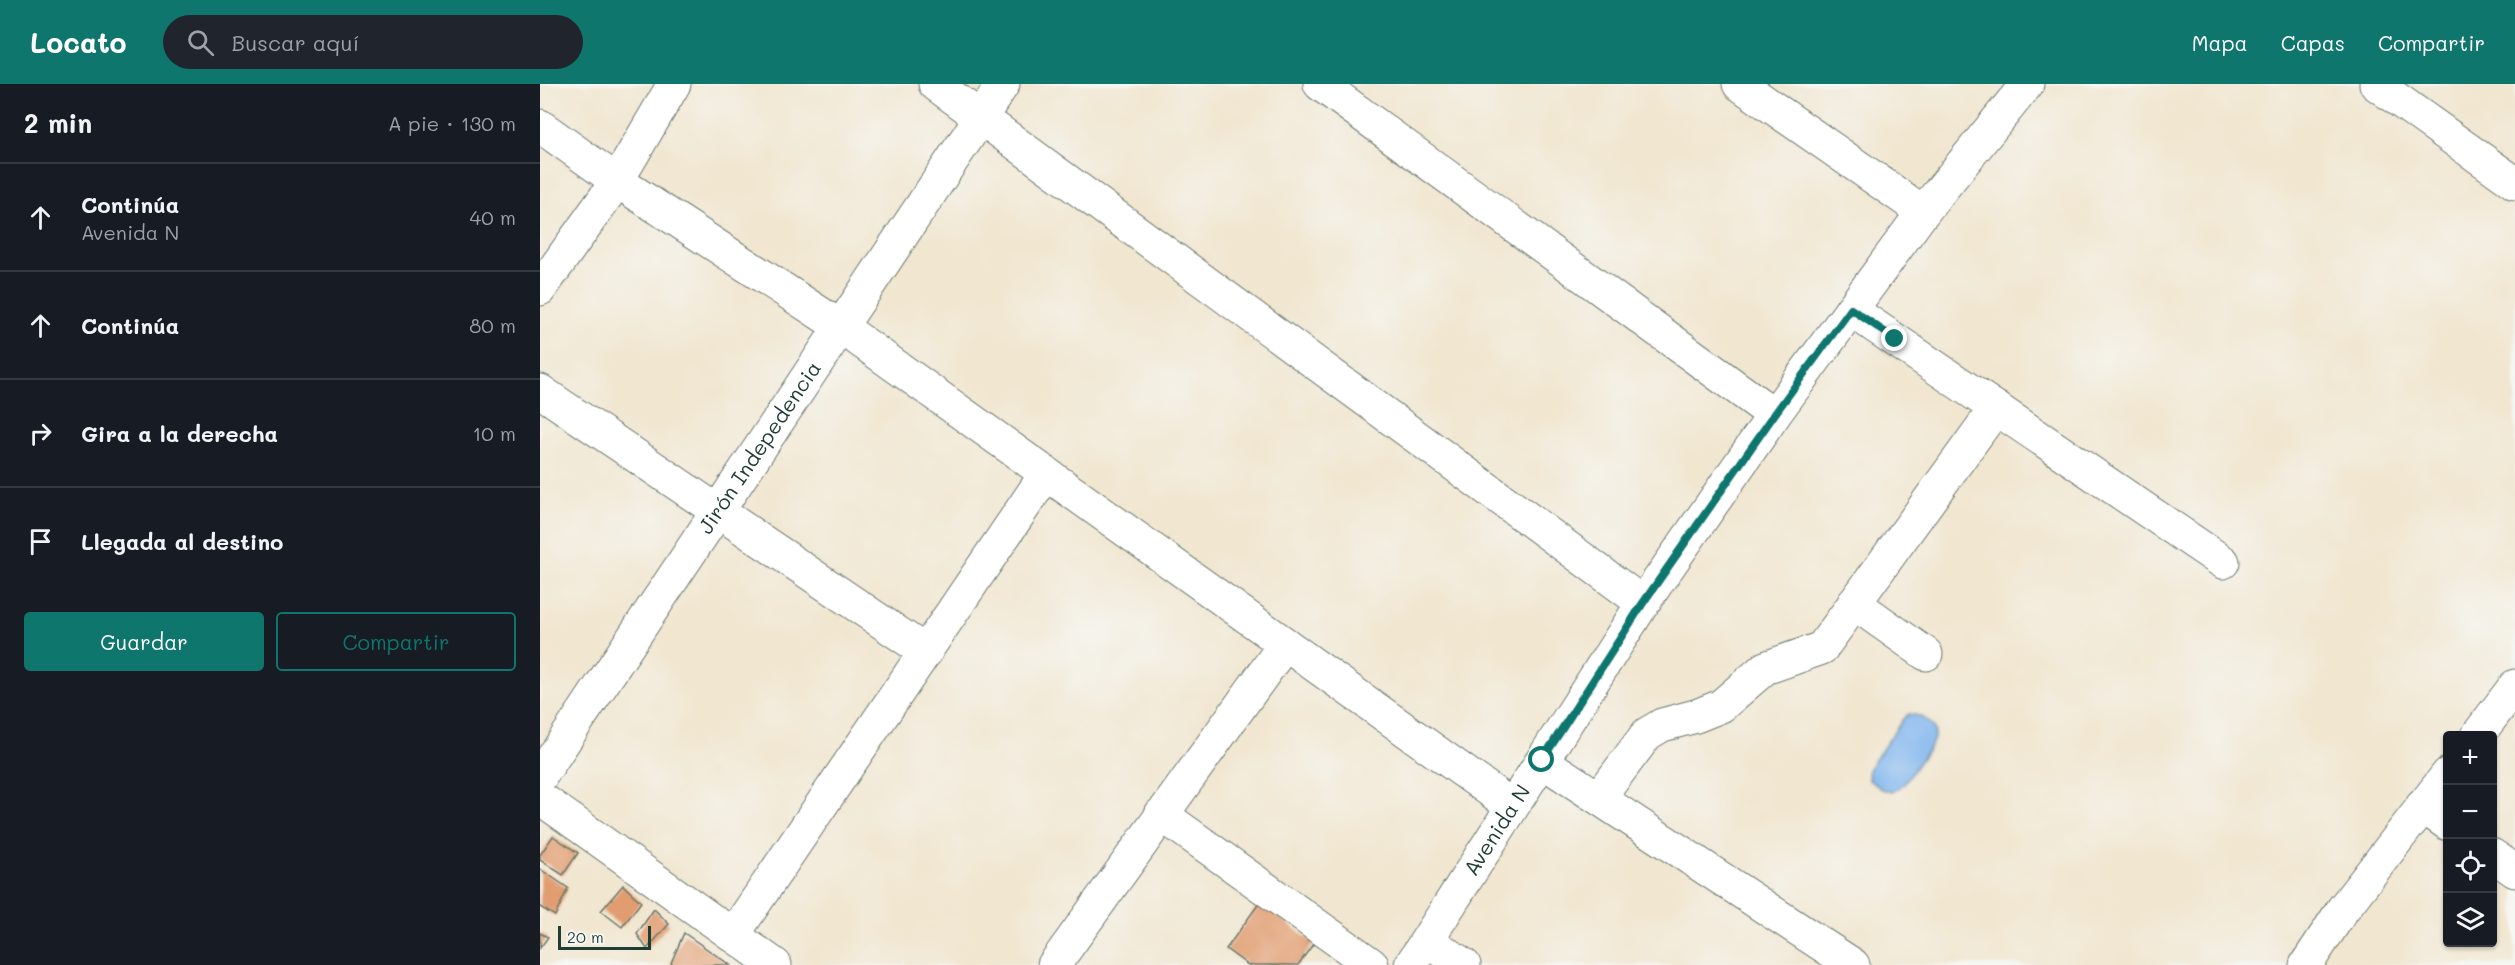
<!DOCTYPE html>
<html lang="es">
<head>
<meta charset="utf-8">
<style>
	:root { --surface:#171b24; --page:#20242c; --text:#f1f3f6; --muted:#9ea1a6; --line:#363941; --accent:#0f766e }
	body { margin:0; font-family:Mali,sans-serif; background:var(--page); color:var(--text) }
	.controls { position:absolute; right:18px; bottom:18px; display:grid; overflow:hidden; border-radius:6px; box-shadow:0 2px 4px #0004 }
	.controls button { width:54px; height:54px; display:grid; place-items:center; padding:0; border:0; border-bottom:2px solid var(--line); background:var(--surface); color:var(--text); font:30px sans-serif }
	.scale { position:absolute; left:18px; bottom:15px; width:93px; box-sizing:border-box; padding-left:6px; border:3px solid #1f3d34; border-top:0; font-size:16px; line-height:21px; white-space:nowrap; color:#1f3d34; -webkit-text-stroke:4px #f6f6f2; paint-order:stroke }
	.stop { position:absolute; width:18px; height:18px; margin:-14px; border:4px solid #0f766e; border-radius:50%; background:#fff }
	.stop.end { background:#0f766e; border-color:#fff; box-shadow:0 2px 6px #0008 }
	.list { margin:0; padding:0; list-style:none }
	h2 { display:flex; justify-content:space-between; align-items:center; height:78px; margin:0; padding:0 24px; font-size:26px }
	h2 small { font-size:20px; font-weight:400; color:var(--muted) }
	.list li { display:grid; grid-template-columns:39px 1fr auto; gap:18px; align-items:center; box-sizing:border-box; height:108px; padding:0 24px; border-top:2px solid var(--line) }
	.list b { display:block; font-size:22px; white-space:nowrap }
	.list p { margin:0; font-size:20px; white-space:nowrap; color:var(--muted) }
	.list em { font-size:20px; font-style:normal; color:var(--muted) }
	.actions { display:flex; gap:12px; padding:18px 24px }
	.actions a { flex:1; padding:14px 0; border:2px solid var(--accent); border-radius:6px; text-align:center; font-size:21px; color:var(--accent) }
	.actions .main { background:var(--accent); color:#fff }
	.icon { flex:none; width:33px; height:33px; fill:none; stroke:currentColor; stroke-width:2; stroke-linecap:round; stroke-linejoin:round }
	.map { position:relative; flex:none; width:1975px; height:881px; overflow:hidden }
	header { display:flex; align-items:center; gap:36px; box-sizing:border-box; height:84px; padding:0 30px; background:var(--accent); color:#fff }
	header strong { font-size:28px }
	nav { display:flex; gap:33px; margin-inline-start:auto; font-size:21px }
	.search { width:420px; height:54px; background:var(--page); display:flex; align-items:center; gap:15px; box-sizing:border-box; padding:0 21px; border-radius:33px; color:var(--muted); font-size:22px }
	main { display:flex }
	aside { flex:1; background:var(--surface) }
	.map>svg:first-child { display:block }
	.water { fill:#80b5ee; stroke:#507991; stroke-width:1.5 }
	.building { fill:#e19c6f }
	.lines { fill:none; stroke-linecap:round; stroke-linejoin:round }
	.minor-casing { stroke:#68786b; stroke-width:35 }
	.minor { stroke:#fff; stroke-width:33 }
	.route { stroke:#0f766e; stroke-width:8 }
	.labels { text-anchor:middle; stroke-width:4.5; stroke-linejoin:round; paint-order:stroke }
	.street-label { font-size:21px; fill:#1f3d34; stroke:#f6f6f2 }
</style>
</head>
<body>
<header>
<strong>Locato</strong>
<div class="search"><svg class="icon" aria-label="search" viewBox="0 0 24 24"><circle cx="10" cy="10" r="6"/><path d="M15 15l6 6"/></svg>Buscar aquí</div>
<nav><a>Mapa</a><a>Capas</a><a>Compartir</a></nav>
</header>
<main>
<aside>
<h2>2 min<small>A pie · 130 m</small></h2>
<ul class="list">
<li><svg class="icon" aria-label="ahead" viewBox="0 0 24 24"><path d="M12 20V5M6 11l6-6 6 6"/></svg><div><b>Continúa</b><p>Avenida N</p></div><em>40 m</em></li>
<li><svg class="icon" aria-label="ahead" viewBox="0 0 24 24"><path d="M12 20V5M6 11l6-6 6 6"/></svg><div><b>Continúa</b></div><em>80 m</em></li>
<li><svg class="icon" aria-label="right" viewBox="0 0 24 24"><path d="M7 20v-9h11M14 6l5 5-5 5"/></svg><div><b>Gira a la derecha</b></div><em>10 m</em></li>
<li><svg class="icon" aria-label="arrive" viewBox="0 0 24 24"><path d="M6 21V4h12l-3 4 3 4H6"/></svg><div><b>Llegada al destino</b></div></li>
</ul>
<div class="actions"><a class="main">Guardar</a><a>Compartir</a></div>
</aside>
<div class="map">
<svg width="1975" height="881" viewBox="0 0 1975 881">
	<rect width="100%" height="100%" fill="#f6f6f2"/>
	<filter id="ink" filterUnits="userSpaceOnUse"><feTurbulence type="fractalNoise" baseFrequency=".0167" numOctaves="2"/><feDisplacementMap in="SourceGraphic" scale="12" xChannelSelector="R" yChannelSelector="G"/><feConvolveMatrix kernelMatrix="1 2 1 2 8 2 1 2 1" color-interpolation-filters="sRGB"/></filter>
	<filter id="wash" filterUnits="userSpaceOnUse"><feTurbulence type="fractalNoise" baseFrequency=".008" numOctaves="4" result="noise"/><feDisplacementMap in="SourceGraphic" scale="24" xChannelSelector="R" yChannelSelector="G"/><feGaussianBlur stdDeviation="1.35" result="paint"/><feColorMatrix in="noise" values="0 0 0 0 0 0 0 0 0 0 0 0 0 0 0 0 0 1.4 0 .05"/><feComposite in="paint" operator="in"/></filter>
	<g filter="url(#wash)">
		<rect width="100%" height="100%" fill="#f1e6d0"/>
		<!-- water -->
		<path class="water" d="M1369 630C1383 631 1400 641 1393 657 1390 665 1382 673 1377 681 1369 692 1364 703 1352 708L1342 705 1329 696 1328 686 1363 635Z"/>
		<g id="blocks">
			<!-- building -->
			<g class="building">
				<polygon points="13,752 38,769 23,791 0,776 0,771"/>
				<polygon points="0,785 28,804 15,832 0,823"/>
				<polygon points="83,801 101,818 82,843 61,827"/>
				<polygon points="720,818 774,859 758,881 708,881 686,865"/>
				<polygon points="114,825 129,840 107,865 97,850"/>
				<polygon points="0,849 8,853 0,864"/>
				<polygon points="144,849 190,881 134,881 131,879"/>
			</g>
		</g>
	</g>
	<g filter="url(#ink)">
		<use href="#blocks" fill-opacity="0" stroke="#68786b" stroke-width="1.5"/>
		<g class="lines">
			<!-- minor casing -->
			<g class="minor-casing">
				<g id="minor">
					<polyline points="395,0 1103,519"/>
					<polyline points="780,0 1234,331"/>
					<polyline points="1199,0 1383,128"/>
					<polyline points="1836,0 1975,99"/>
					<polyline points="0,42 77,97 301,243 972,722"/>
					<polyline points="0,205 77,97 134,0"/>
					<polyline points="1311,226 1683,478"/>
					<polyline points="0,307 386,568"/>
					<polyline points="1314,519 1386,570"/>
					<polyline points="1937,652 1975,602"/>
					<polyline points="1002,677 1313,881"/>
					<path id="s1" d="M0 693 463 0"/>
					<polyline points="0,714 235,881"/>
					<polyline points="1059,714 1107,650 1122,641 1156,632 1181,622 1225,584 1282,564 1456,324"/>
					<polyline points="1882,722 1908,740"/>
					<polyline points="621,730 832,881"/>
					<polyline points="1952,771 1975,787"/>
					<polyline points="193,851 506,390"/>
					<polyline points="888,857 924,881"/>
					<polyline points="514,881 745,560"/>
					<path id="s2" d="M871 881 1103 519 1234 331 1383 128 1487 0"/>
					<polyline points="1766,881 1803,825 1908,690"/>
				</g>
			</g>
			<!-- minor -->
			<use href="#minor" class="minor"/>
		</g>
	</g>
	<g class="lines" filter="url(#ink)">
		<!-- route -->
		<polyline class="route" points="1002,676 1103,519 1234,331 1311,225 1355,255"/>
	</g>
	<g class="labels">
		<!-- street labels -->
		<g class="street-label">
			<text dy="7" stroke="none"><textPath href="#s1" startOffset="396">Jirón Indepedencia</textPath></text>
			<text dy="7" stroke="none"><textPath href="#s2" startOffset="160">Avenida N</textPath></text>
		</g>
	</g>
</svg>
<div class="controls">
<button>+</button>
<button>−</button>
<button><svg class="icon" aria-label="locate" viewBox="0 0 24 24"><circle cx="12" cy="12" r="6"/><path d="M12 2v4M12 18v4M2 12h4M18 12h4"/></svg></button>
<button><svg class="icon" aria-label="layers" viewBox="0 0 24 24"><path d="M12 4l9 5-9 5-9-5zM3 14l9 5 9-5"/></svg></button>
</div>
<div class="scale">20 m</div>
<div class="stop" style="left:1002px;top:676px"></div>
<div class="stop end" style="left:1355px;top:255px"></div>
</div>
</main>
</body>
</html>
